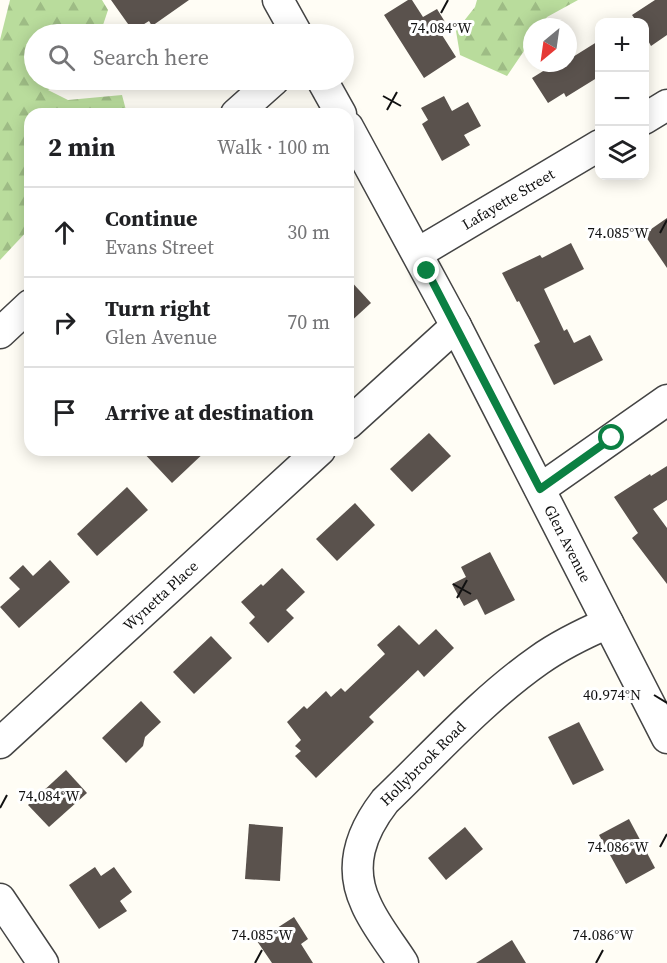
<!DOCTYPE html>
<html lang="en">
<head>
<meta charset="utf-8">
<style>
	:root { --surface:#fff; --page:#f2f2f2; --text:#202124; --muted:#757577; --line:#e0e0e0 }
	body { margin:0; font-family:"Source Serif 4",serif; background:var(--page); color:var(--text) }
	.controls { position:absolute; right:18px; top:18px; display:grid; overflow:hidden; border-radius:12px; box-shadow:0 3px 15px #0003 }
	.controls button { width:54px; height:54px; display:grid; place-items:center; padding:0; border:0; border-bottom:2px solid var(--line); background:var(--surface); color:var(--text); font:30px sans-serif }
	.compass { position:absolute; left:523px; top:18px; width:54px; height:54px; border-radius:50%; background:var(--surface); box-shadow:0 3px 15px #0003; rotate:209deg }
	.stop { position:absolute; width:18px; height:18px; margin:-14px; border:4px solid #0b8043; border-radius:50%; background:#fff }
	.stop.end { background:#0b8043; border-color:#fff; box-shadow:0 2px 6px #0008 }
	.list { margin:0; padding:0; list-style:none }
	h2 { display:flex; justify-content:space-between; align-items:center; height:78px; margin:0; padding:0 24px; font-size:26px }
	h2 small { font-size:20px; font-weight:400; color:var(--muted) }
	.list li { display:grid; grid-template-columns:39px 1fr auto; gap:18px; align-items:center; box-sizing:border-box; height:90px; padding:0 24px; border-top:2px solid var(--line) }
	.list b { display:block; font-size:22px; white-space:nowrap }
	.list p { margin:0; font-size:20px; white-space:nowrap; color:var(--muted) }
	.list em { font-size:20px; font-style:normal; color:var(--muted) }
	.icon { flex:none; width:33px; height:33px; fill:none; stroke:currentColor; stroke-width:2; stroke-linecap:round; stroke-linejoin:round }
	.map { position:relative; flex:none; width:667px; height:963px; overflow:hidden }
	.search { position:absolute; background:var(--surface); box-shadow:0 3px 15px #0003; left:24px; top:24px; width:330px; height:66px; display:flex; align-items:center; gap:15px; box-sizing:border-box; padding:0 21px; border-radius:33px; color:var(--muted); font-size:22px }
	.panel { position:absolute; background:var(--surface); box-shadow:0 3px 15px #0003; left:24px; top:108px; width:330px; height:348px; border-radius:18px }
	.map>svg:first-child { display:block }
	.forest { fill:url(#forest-firs) }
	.building { fill:#5a524d }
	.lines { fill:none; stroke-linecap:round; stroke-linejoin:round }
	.minor-casing { stroke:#444; stroke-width:33 }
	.minor { stroke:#fff; stroke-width:30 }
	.route { stroke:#0b8043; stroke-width:8 }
	.ticks { fill:none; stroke:#111; stroke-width:2 }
	.labels { text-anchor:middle; stroke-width:6; stroke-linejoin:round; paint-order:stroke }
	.street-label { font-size:15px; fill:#111; stroke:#fff }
	.ticks-label { font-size:15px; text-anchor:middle; fill:#111; stroke:#fff; stroke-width:6; stroke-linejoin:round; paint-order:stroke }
</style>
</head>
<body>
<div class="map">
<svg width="667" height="963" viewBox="0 0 667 963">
	<defs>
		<pattern id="forest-firs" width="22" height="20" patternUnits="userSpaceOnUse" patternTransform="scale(1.5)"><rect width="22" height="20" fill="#b9dc9c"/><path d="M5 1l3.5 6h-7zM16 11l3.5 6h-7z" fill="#9ebc85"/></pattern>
	</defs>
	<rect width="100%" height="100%" fill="#fffdf5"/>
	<!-- forest -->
	<g class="forest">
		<polygon points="10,0 102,0 108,10 100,34 34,34 34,80 64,80 48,90 68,100 122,95 127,114 30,114 30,228 0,260 0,40"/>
		<polygon points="477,0 578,0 547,17 540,27 532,27 532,39 507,76 460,55 456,31 475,7"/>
	</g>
	<!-- building -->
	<g class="building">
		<polygon points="111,0 189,0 152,26 149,21 133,31"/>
		<polygon points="408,0 412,0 423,17 437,9 450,30 442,35 456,57 424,78 384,15"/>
		<polygon points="655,0 667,0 667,35 651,46 645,35 645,22 637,22 632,15"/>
		<polygon points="600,40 600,76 566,97 564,93 548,103 532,78 548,68 551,71 564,63 568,63 568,60"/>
		<polygon points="444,96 452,111 468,102 481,126 464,135 470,145 442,161 422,124 428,120 421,108"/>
		<polygon points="667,218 667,268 644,234"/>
		<polygon points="571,243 584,269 544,289 564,331 567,329 574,343 590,335 603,360 554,385 534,345 540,342 519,301 517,302 502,273 540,255 542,258"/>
		<polygon points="348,278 371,303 348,324"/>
		<polygon points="429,433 451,456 412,492 390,469"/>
		<polygon points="141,450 207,450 172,483"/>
		<polygon points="667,466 667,500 653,509 667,528 667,584 632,538 638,533 614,497 650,474 651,476"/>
		<polygon points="127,487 148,510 97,556 77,534"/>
		<polygon points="355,503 375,525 337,561 316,539"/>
		<polygon points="490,552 515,600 485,615 477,599 464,606 452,584 466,577 461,567"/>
		<polygon points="50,560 70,582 19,628 0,607 20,589 9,578 23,565 33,576"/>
		<polygon points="282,568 305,592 286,610 294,618 268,643 249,623 255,617 241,602 261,584 263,586"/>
		<polygon points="399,625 419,645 436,629 454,648 424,677 418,670 369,717 374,722 316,778 295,756 301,751 295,746 301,740 287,722 304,706 307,709 326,691 331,697 341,688 345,692 385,654 377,645"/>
		<polygon points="211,636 232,658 194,694 173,672"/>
		<polygon points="141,701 161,722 145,737 143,746 126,763 102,738"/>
		<polygon points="579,722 604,770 573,785 548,737"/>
		<polygon points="66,770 87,793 49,827 28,805"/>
		<polygon points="629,819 655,868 626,884 599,835"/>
		<polygon points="249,824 283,827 280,881 245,879"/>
		<polygon points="465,827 483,849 446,880 428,858"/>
		<polygon points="95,867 101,876 114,867 132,892 120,901 127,911 99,929 69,885"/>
		<polygon points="294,917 308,939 301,944 313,963 272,963 257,941"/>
		<polygon points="512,940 526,963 476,963"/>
	</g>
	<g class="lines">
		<!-- minor casing -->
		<g class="minor-casing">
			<g id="minor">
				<polyline points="278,0 297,34"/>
				<polyline points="322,80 341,114"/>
				<polyline points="236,114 274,80"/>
				<polyline points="644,119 667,105"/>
				<path id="s1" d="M348 127 456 326 667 738"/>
				<path id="s2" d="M418 253 600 145"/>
				<polyline points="0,333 30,305"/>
				<polyline points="348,424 456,326"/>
				<polyline points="540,489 667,400"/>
				<path id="s3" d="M0 743 320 450"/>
				<polyline points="0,899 43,963"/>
				<path id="s4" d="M403 963C391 944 375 925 366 904 348 866 361 832 385 801 435 753 482 700 539 660 560 645 585 633 608 623"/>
			</g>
		</g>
		<!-- minor -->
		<use href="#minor" class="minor"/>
	</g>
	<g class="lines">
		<!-- route -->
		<polyline class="route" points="427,271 540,489 612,438"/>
	</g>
	<!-- ticks -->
	<path class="ticks" d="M441 13 448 0M383 96 401 106M387 110 397 92M660 233 667 220M453 584 471 594M457 598 467 580M654 695 667 703M0 808 7 795M660 847 667 834M255 963 262 950M596 963 603 950"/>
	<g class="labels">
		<!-- street labels -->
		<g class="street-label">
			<text dy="5" stroke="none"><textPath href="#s2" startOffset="105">Lafayette Street</textPath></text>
			<text dy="5" stroke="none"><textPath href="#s1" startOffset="471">Glen Avenue</textPath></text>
			<text dy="5" stroke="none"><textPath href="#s3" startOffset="218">Wynetta Place</textPath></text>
			<text dy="5" stroke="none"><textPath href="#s4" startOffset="234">Hollybrook Road</textPath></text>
		</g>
	</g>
	<g class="ticks-label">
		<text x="441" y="33">74.084°W</text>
		<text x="618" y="238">74.085°W</text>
		<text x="612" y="700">40.974°N</text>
		<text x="49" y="801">74.084°W</text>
		<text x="618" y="852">74.086°W</text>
		<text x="262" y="940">74.085°W</text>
		<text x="603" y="940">74.086°W</text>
	</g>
</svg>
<div class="controls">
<button>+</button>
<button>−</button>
<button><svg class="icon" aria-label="layers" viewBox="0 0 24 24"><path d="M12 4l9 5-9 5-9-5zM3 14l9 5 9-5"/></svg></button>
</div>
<svg class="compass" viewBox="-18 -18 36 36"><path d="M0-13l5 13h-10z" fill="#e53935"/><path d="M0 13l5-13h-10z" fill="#757577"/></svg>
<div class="stop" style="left:612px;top:438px"></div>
<div class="stop end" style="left:427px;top:271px"></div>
<div class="search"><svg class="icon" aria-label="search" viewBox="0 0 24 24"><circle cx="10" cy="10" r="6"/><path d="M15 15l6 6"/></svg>Search here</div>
<section class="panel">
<h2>2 min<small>Walk · 100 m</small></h2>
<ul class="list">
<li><svg class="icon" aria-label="ahead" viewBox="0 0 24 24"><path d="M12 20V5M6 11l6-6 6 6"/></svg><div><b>Continue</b><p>Evans Street</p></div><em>30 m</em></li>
<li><svg class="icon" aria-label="right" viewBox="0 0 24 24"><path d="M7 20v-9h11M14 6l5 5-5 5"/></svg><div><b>Turn right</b><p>Glen Avenue</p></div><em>70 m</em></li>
<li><svg class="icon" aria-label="arrive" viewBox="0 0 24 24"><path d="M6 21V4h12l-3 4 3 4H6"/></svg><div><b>Arrive at destination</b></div></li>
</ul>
</section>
</div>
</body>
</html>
